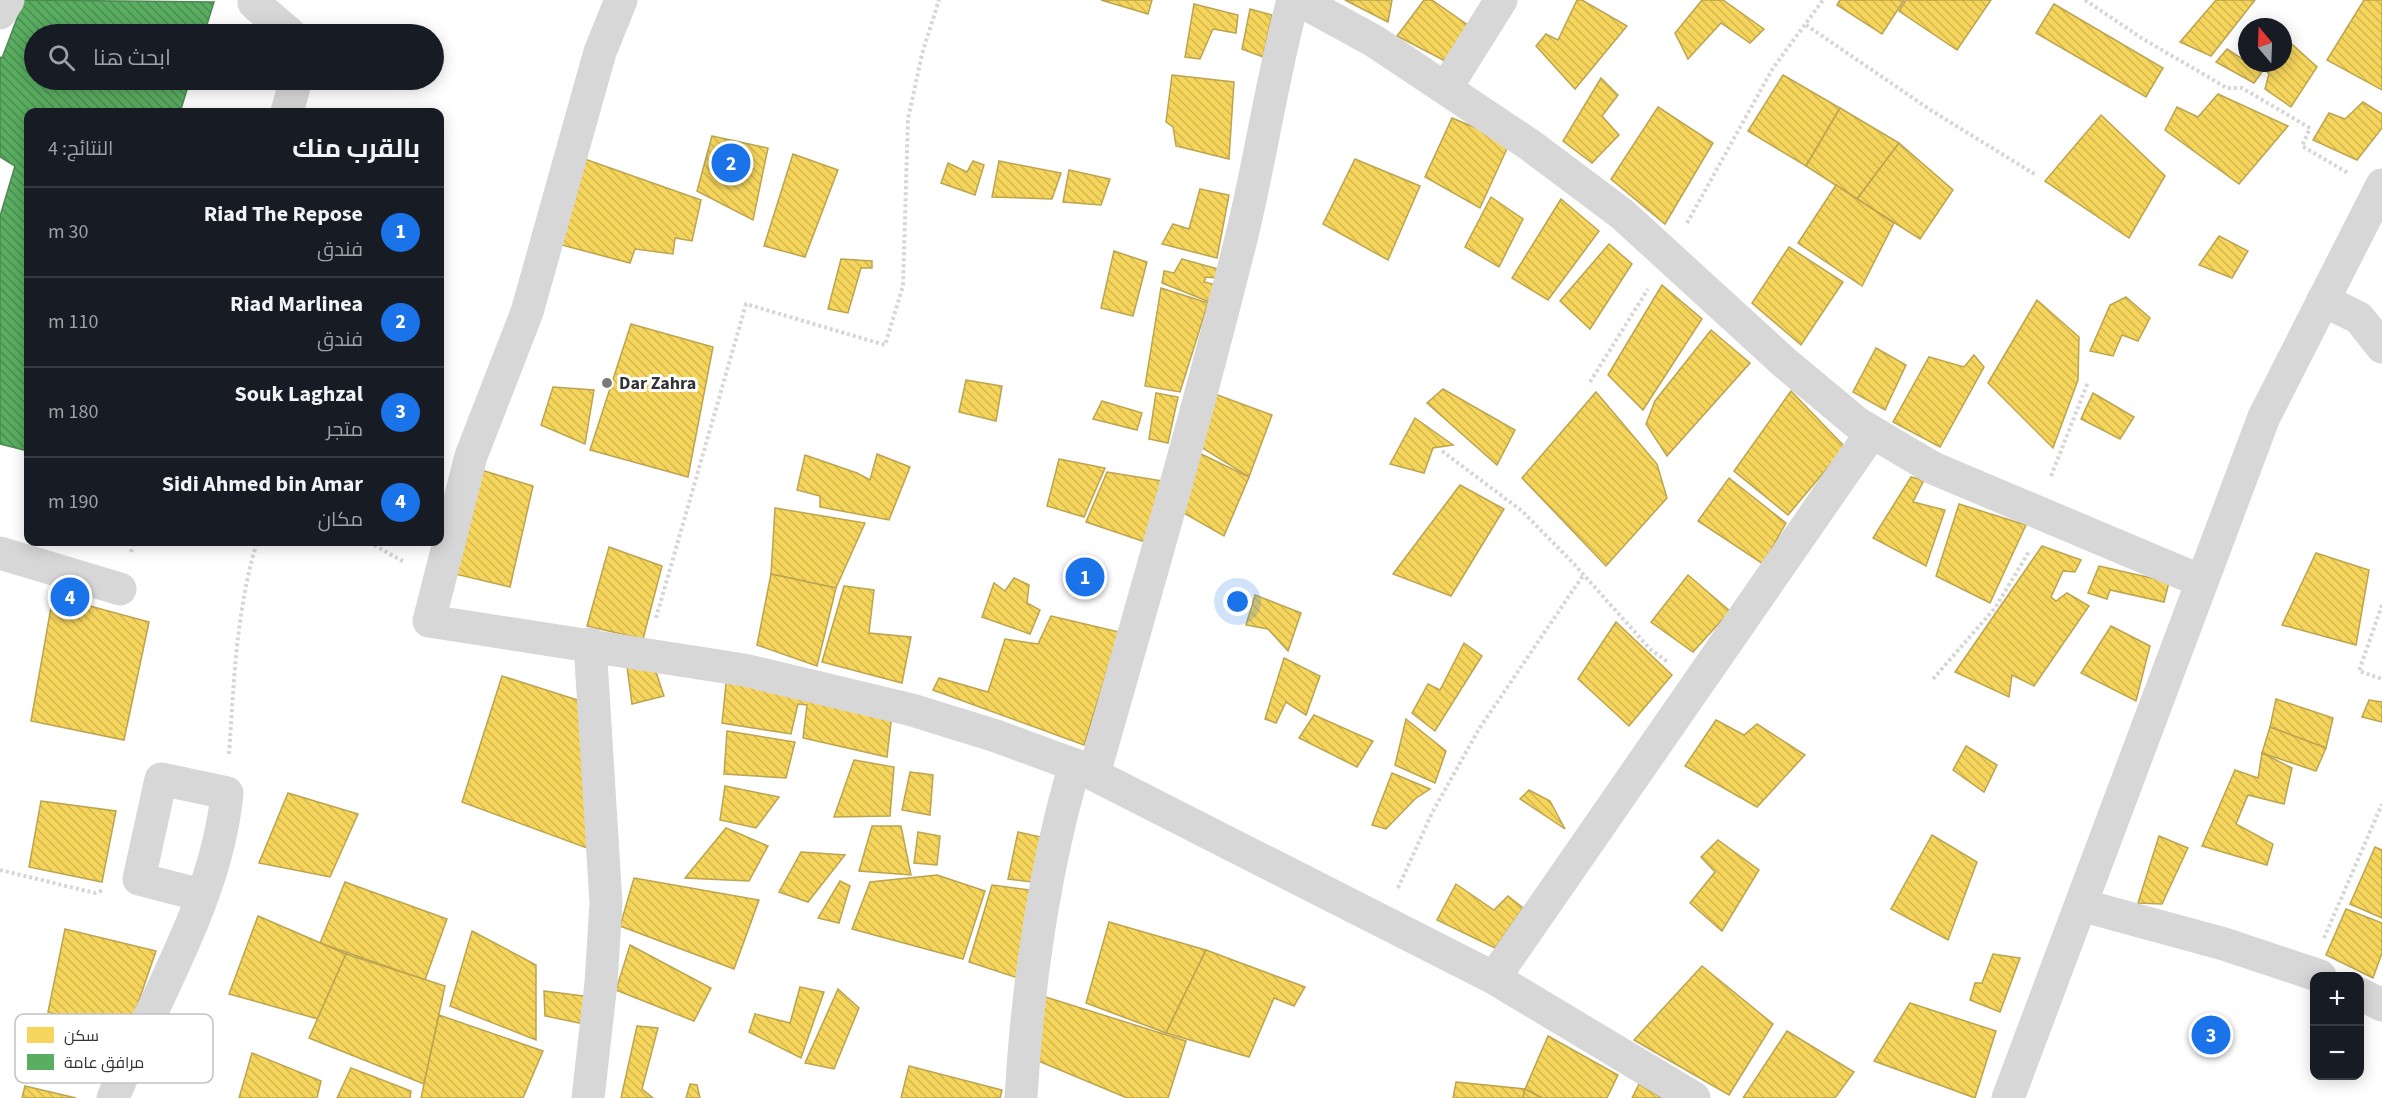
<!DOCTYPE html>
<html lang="ar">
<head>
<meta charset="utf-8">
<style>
	:root { --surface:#171b24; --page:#20242c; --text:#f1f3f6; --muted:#9ea1a6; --line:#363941; --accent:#1a73e8 }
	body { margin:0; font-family:"Source Sans 3",Cairo,sans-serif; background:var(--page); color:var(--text); direction:rtl }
	.controls { position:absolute; right:18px; bottom:18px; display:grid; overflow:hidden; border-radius:12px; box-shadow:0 3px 15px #0003 }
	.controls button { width:54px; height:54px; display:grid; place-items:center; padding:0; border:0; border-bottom:2px solid var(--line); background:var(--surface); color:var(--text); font:30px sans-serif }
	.compass { position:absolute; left:2238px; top:18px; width:54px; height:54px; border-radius:50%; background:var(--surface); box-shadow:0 3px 15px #0003; rotate:341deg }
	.you { position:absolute; left:1238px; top:602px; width:21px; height:21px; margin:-15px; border:4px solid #fff; border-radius:50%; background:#1a73e8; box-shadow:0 0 0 9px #1a73e833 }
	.badge { display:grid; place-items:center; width:39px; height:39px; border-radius:50%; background:var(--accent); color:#fff; font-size:20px; font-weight:700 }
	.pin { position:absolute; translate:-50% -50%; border:3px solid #fff; box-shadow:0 2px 6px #0006 }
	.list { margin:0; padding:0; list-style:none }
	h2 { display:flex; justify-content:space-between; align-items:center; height:78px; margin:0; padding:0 24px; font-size:26px }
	h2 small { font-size:20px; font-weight:400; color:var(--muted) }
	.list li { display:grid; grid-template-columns:39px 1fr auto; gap:18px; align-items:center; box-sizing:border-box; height:90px; padding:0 24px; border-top:2px solid var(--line) }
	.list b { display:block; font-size:22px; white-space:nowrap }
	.list p { margin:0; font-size:20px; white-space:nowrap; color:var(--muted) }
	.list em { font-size:20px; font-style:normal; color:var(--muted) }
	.icon { flex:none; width:33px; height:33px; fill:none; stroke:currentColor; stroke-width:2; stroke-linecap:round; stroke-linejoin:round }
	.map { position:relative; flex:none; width:2382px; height:1098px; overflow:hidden; direction:ltr }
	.search { position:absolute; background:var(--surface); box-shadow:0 3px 15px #0003; left:24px; top:24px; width:420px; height:66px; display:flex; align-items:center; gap:15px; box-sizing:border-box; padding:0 21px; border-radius:33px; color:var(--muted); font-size:22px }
	.panel { position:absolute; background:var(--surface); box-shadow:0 3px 15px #0003; left:24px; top:108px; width:420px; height:438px; border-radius:12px; direction:rtl }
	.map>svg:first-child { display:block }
	.homes { fill:url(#homes-back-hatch); stroke:#bca450; stroke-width:1.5 }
	.public { fill:url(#public-back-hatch); stroke:#4e8953; stroke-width:1.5 }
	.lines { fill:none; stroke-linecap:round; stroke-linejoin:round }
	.path { stroke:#d6d6d6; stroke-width:4; stroke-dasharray:3 3; stroke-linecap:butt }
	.minor { stroke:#d7d7d7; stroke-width:33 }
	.poi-dot { fill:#7a7a7a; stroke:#fff; stroke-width:2 }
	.labels { text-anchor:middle; stroke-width:6; stroke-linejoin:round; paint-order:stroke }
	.poi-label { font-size:18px; font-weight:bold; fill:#333; stroke:#fff; text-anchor:start }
	.key { fill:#fff; stroke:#c2c2c2; stroke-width:1.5 }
	.key-label { font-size:16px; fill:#333 }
</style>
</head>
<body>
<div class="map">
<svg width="2382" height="1098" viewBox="0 0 2382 1098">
	<defs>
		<pattern id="homes-back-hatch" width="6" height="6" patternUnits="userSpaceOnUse" patternTransform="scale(1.5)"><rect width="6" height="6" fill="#f6d55c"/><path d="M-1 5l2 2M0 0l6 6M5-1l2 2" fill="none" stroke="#d3b750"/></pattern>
		<pattern id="public-back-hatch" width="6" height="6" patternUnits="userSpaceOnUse" patternTransform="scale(1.5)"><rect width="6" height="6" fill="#5aae61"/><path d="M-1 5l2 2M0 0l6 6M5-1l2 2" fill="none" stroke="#4b8e51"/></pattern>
	</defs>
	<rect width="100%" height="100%" fill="#fff"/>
	<!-- homes -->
	<g class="homes">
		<polygon points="1101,0 1152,0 1148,14"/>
		<polygon points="1345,0 1392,0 1388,22"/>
		<polygon points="1424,0 1432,0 1472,28 1447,62 1397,36"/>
		<polygon points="1577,0 1582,0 1627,26 1575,89 1536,46 1546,34 1558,40"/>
		<polygon points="1702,0 1723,0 1764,29 1750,43 1721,23 1688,59 1675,33"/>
		<polygon points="1840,0 1904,0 1882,34 1837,5"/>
		<polygon points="1906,0 1991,0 1957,50 1899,11"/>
		<polygon points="2216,0 2255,0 2211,56 2180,42"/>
		<polygon points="2364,0 2382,0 2382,90 2327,60"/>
		<polygon points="1194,4 1238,15 1236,33 1213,29 1200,59 1185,57"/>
		<polygon points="2054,4 2163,68 2146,97 2036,33"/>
		<polygon points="1250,9 1272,15 1263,57 1242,49"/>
		<polygon points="2283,36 2317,67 2291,107 2265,89 2269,74 2259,63 2283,63"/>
		<polygon points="2227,49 2262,72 2254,83 2216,62"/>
		<polygon points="1172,75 1234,82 1229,159 1176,146 1173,127 1166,122"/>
		<polygon points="1783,75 1840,108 1806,166 1748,131"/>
		<polygon points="1601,78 1618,95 1602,116 1619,135 1592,163 1563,141"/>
		<polygon points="2218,94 2288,126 2239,184 2165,130 2177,107 2198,117"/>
		<polygon points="2363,102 2382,114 2382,128 2357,160 2313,140 2329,113 2345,119"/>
		<polygon points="1658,107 1713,143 1665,224 1611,179"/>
		<polygon points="1840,108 1899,143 1857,199 1806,166"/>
		<polygon points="2101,115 2165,176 2129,238 2045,181"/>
		<polygon points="1452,118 1510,142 1480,208 1425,177"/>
		<polygon points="712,136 768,148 753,220 697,191"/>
		<polygon points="1899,143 1953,190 1920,239 1857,199"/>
		<polygon points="793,154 838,170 805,257 764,246"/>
		<polygon points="579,157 701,200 692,241 675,238 673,254 635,249 630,263 558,244"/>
		<polygon points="1355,159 1420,186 1388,260 1323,224"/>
		<polygon points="973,161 984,165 975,195 941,183 948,163 967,172"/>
		<polygon points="999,161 1061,173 1052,199 992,197"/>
		<polygon points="1069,170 1110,179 1101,205 1063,202"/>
		<polygon points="1836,185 1894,223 1862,286 1798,243"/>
		<polygon points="1200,189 1229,195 1217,258 1162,244 1173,224 1189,229"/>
		<polygon points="1491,197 1523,219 1499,267 1465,247"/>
		<polygon points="1561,199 1599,231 1548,300 1512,278"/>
		<polygon points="2219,236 2248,251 2232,278 2199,265"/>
		<polygon points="1609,244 1632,264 1590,329 1560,301"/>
		<polygon points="1789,247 1843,282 1801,345 1752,303"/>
		<polygon points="1114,251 1147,262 1133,316 1101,308"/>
		<polygon points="841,259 872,261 872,268 861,268 848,313 828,309"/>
		<polygon points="1182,259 1218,269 1216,278 1206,277 1204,282 1222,286 1217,305 1162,283 1164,271 1174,273"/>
		<polygon points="1662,285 1702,319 1643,410 1608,375"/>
		<polygon points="1161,288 1208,303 1180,392 1145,386"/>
		<polygon points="2126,297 2150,318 2138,341 2122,335 2113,356 2090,351 2110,305"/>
		<polygon points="2037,300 2079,337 2078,380 2053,448 1988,383"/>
		<polygon points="631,324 713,347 688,477 590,450"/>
		<polygon points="1711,330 1750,363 1667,456 1646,424 1655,401"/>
		<polygon points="1876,348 1906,365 1885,410 1853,392"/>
		<polygon points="1974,355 1984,367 1940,447 1893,422 1929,357 1964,367"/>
		<polygon points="966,380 1002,386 996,421 959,412"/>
		<polygon points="553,387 594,390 585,444 541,425"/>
		<polygon points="1443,389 1515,430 1497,465 1427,403"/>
		<polygon points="1791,391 1845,447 1788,515 1734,471"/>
		<polygon points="1596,392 1657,464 1667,498 1606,566 1522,478"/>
		<polygon points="1156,393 1178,397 1168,443 1149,439"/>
		<polygon points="1212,393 1272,415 1249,477 1199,446"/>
		<polygon points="2093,393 2134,417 2120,439 2081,419"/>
		<polygon points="1102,401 1142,413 1137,430 1093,419"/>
		<polygon points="1415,418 1453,445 1433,448 1424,473 1390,464"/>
		<polygon points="1195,451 1249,477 1224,536 1180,511"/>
		<polygon points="877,454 910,467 889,520 820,507 820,496 797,490 805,455 857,473 870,480"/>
		<polygon points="1059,459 1105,468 1084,517 1047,506"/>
		<polygon points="478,469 533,486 510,587 451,573"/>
		<polygon points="1107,472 1169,482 1148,543 1086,522"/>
		<polygon points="1911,477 1924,480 1913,502 1945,510 1926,566 1873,538"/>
		<polygon points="1729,478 1786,523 1763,564 1698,521"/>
		<polygon points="1460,485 1504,509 1451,596 1393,574"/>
		<polygon points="1959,504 2026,525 1990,603 1936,576"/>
		<polygon points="775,508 865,523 836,588 771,574"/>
		<polygon points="2042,546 2081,560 2075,572 2063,571 2051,597 2056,601 2067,593 2089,606 2034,686 2012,675 2009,697 1955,672"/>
		<polygon points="609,547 662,566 643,639 587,626"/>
		<polygon points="2316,553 2369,570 2356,645 2282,625"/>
		<polygon points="2099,566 2169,582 2164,602 2110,590 2107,599 2088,593"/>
		<polygon points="771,574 836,588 817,666 757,645"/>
		<polygon points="1688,575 1730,611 1693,652 1651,622"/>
		<polygon points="1014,578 1029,585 1027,603 1040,610 1030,634 982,617 994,583 1005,591"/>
		<polygon points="844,586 874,590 869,633 911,637 902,683 822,662"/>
		<polygon points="1255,595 1301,613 1288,651 1268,629 1246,625"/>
		<polygon points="53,596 149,622 124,740 31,721"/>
		<polygon points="1051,616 1119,632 1084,745 933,690 939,678 988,692 1005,639 1038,644"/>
		<polygon points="1616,622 1672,675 1629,726 1578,679"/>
		<polygon points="2111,626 2150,646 2136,701 2081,673"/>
		<polygon points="1464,643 1482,656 1435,731 1412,713 1428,684 1440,690"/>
		<polygon points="1284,658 1320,676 1306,715 1286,702 1276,723 1265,719"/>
		<polygon points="627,666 655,669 664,696 632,704"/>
		<polygon points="727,674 892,713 887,757 803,738 807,705 798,704 791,734 722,723"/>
		<polygon points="502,676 584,702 595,851 462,802"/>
		<polygon points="2276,699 2333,718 2326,748 2270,727"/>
		<polygon points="2369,700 2382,702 2382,722 2362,717"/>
		<polygon points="1314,715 1373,741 1357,767 1299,738"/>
		<polygon points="1406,719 1446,751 1435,783 1395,765"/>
		<polygon points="1716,720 1744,735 1757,724 1805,755 1757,807 1685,766"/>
		<polygon points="2270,727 2326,748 2316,771 2262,753"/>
		<polygon points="727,731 795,742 786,778 724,774"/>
		<polygon points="1966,746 1997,765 1984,792 1953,770"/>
		<polygon points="2262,753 2292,768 2284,804 2248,795 2236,824 2273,844 2267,865 2202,846 2235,770 2258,778"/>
		<polygon points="854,760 894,767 890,816 834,817"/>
		<polygon points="910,772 933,775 930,815 902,810"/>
		<polygon points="1392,773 1430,789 1415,799 1386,829 1372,825"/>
		<polygon points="725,786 779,797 756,828 720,820"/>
		<polygon points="1529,790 1550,801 1565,829 1520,799"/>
		<polygon points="288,793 358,814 330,877 259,863"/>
		<polygon points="41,801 116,811 102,882 29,867"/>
		<polygon points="872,826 901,826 911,875 859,871"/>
		<polygon points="726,828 768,846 749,881 685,878"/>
		<polygon points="918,832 940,836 937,865 914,863"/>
		<polygon points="1018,832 1041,837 1032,882 1008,879"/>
		<polygon points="1932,835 1977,862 1948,940 1891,909"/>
		<polygon points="2159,836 2188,848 2162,904 2138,903"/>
		<polygon points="1718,840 1759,870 1722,931 1690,903 1715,872 1701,857"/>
		<polygon points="2375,847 2382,850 2382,918 2350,904"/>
		<polygon points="801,852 845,855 808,902 779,892"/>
		<polygon points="937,875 985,891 963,959 852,929 870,882"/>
		<polygon points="634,878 759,900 734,969 620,926"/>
		<polygon points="840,881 850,886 839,923 818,918"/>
		<polygon points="345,882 447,919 425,980 320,943"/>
		<polygon points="1456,884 1494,910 1508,896 1523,908 1495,948 1437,920"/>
		<polygon points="992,885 1037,891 1018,978 969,962"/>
		<polygon points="2346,909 2382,923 2382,953 2373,978 2326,955"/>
		<polygon points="258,916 346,954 318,1019 229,994"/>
		<polygon points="1109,922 1206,950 1166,1033 1086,1003"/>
		<polygon points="65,929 156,951 127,1035 48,1012"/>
		<polygon points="472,931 536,965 536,1040 450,1006"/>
		<polygon points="630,945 711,988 694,1021 616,990"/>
		<polygon points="1206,950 1305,987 1294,1006 1274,998 1249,1057 1166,1033"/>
		<polygon points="346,954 445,986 424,1084 309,1038"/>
		<polygon points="1993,954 2020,958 2000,1012 1970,1000 1975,983 1982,983"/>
		<polygon points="1702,966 1773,1024 1729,1095 1634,1040"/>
		<polygon points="800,987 824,992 801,1058 749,1032 755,1014 790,1023"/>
		<polygon points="838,989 859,1008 834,1069 805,1063"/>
		<polygon points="544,991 591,997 589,1025 545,1016"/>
		<polygon points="1036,994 1186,1041 1168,1098 1127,1098 1036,1060"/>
		<polygon points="1910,1003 1996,1031 1975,1098 1874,1061"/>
		<polygon points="439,1015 543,1051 523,1098 421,1098"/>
		<polygon points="637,1026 658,1028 642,1089 653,1098 621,1098"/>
		<polygon points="1787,1031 1854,1072 1835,1098 1743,1098"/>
		<polygon points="1548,1036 1618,1075 1607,1098 1542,1098 1525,1089"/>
		<polygon points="252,1053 321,1081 317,1098 239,1098"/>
		<polygon points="909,1066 1002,1090 1000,1098 901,1098"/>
		<polygon points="351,1068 411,1091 410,1098 337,1098"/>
		<polygon points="1456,1082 1525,1089 1523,1098 1453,1098"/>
		<polygon points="690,1084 697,1085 700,1098 686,1098"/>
		<polygon points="1639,1084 1662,1098 1632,1098"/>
		<polygon points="25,1086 76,1098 22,1098"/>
		<polygon points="1525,1089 1542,1098 1523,1098"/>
	</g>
	<!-- public -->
	<polygon class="public" points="24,0 214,2 204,34 34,34 34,80 190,80 181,109 186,112 28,112 28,451 0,444 0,216 15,166 0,157 0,57 2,58"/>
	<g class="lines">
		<!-- path -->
		<g class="path">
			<polyline points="2085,0 2143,39 2227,88 2242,88 2310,128 2302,146 2348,173"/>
			<polyline points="1806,25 1932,111 2036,175"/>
			<polyline points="1687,223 1773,68 1823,0"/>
			<polyline points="1590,382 1648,289"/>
			<polyline points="1442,451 1522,511 1574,564 1650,649 1668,662"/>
			<polyline points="2051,476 2088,382"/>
			<polyline points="369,542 404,562"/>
			<polyline points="131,552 134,542"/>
			<polyline points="2382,605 2359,671 2382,679"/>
			<polyline points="656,618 746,304 885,345 903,286 908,119 922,54 939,0"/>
			<polyline points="1933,679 1995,608 2030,550"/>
			<path d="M229 754C234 682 236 611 257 542"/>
			<polyline points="0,870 95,893 104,890"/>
			<polyline points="1398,888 1432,813 1479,729 1584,574"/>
			<polyline points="2324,938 2382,804"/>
		</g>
		<!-- minor -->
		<g class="minor">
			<polyline points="255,0 254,3 290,34"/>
			<polyline points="621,0 600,52 527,312 471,456 429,621 744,670 912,710 996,736 1075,765 1494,978 1694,1098"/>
			<polyline points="1299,0 1374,41 1530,145 1622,214 1785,363 1857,423 1933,468 2201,581"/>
			<polyline points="0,13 8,0"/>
			<polyline points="1446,88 1501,0"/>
			<polyline points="287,112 296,80"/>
			<polyline points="2323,300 2359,318 2382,347"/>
			<polyline points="0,553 120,589"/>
			<path d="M1094 774C1145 595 1197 416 1242 235 1261 157 1272 78 1293 0"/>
			<polyline points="2081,905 2224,944 2320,976"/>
			<polyline points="1494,978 1872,432"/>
			<polyline points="2360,994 2382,1005"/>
			<path d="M113 1098C153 999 217 900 227 793L161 779 139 879 201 895"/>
			<polyline points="588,1098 601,983 606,903 590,644"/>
			<path d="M1021 1098C1027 990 1044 869 1075 765"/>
			<polyline points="2008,1098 2264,417 2382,185"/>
		</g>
	</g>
	<!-- markers -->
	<circle class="poi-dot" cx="607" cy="383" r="6"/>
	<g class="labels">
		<!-- poi labels -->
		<g class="poi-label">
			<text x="619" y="389">Dar Zahra</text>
		</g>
	</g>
	<!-- legend -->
	<rect x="15" y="1014" width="198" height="69" rx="9" class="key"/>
	<rect x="27" y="1027" width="27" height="16" fill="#f6d55c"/>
	<rect x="27" y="1054" width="27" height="16" fill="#5aae61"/>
	<g class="key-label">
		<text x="64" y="1041">سكن</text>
		<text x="64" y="1068">مرافق عامة</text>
	</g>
</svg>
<div class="controls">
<button>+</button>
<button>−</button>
</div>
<svg class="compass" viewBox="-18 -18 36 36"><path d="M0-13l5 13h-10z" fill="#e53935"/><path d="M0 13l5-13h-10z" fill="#9ea1a6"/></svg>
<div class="you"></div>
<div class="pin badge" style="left:1085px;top:577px">1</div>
<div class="pin badge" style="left:731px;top:163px">2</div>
<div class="pin badge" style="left:2211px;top:1035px">3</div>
<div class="pin badge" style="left:70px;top:597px">4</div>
<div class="search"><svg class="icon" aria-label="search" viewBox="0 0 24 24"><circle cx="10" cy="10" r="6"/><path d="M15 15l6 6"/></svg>ابحث هنا</div>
<section class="panel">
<h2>بالقرب منك<small>النتائج: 4</small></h2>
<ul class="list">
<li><span class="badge">1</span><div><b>Riad The Repose</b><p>فندق</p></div><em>30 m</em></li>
<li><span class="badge">2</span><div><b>Riad Marlinea</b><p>فندق</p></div><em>110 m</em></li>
<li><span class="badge">3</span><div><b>Souk Laghzal</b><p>متجر</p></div><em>180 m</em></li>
<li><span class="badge">4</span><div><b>Sidi Ahmed bin Amar</b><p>مكان</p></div><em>190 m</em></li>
</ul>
</section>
</div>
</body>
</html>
